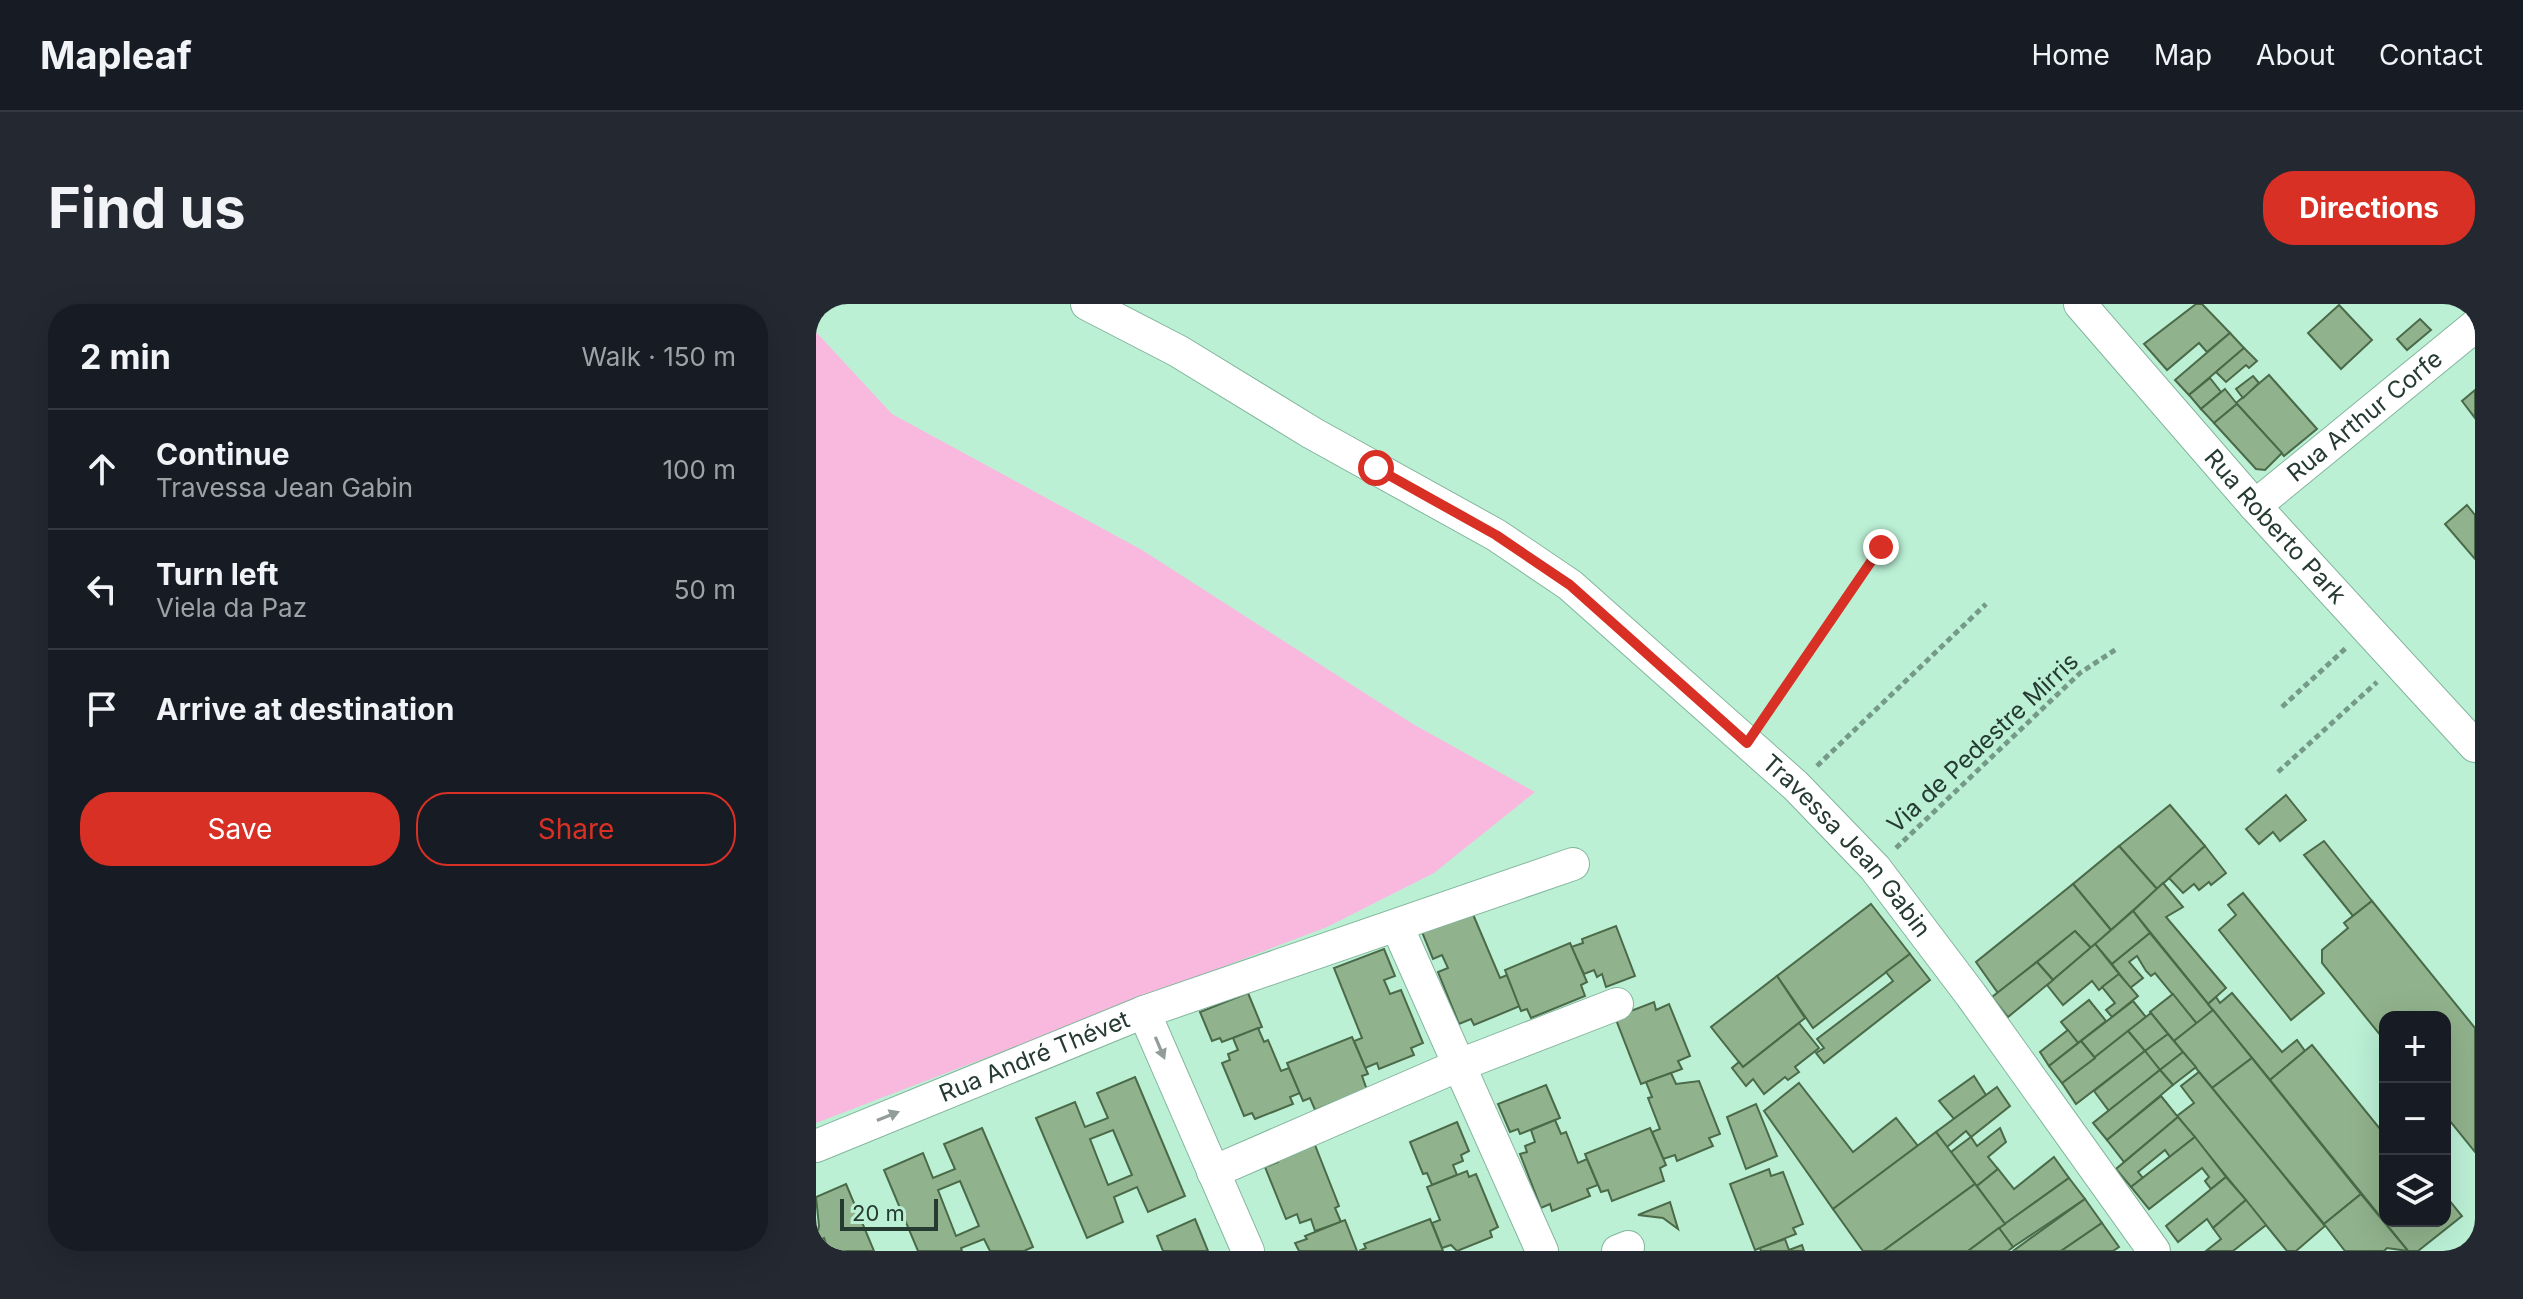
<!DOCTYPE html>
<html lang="en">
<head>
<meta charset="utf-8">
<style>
	:root { --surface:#171b24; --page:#242831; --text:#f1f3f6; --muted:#9ea1a6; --line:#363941; --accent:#d93025 }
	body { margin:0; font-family:Inter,sans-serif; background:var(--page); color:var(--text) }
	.controls { position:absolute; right:24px; bottom:24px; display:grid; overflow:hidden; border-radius:16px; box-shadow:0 8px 32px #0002 }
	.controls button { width:72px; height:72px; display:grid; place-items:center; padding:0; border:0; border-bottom:2px solid var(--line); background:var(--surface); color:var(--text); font:40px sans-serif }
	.scale { position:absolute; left:24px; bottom:20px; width:98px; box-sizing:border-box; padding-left:8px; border:4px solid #253a30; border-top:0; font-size:22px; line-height:28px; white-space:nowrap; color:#253a30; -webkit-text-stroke:6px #bbf0d5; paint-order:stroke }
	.stop { position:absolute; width:24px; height:24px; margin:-18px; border:6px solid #d93025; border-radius:50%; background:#fff }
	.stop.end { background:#d93025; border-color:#fff; box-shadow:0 2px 8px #0008 }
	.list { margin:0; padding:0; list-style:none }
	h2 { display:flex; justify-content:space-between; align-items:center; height:104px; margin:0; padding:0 32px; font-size:34px }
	h2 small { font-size:26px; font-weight:400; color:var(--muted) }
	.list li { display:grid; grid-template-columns:52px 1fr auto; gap:24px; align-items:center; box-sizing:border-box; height:120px; padding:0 32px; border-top:2px solid var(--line) }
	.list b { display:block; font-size:30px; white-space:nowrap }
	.list p { margin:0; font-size:26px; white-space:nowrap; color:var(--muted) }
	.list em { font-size:26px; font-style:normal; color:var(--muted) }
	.actions { display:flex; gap:16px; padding:24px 32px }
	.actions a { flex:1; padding:18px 0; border:2px solid var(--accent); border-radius:32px; text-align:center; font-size:28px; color:var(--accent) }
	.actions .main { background:var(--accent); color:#fff }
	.icon { flex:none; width:44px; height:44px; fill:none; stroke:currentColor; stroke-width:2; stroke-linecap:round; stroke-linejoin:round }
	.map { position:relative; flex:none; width:1659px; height:947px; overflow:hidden; border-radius:32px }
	header { display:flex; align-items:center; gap:48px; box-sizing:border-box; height:112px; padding:0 40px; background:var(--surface); border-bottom:2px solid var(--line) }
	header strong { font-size:38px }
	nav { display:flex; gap:44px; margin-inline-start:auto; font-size:28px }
	.intro { display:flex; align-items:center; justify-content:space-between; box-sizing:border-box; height:192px; padding:0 48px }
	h1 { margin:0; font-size:56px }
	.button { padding:20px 36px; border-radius:32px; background:var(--accent); color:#fff; font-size:28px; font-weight:700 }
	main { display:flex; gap:48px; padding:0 48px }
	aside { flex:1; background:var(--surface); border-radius:32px; box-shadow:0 8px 32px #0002 }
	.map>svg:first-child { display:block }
	.green { fill:#f9b9df }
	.building { fill:#90b28c; stroke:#4a6a48; stroke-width:2; fill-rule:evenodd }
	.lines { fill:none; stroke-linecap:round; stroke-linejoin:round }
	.street-casing { stroke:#83b59c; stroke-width:34 }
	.path { stroke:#759b88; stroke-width:5; stroke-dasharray:6 4; stroke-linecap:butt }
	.street { stroke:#fff; stroke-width:32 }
	.oneway { fill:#929c98 }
	.route { stroke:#d93025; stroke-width:10 }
	.labels { text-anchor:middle; stroke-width:8; stroke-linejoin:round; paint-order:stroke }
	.street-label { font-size:24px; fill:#253a30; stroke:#bbf0d5 }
</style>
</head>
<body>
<header>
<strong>Mapleaf</strong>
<nav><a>Home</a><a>Map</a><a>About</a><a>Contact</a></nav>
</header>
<div class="intro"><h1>Find us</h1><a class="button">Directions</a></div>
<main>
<aside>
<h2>2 min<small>Walk · 150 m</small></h2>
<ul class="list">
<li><svg class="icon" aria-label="ahead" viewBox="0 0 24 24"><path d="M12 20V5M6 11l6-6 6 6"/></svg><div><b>Continue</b><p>Travessa Jean Gabin</p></div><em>100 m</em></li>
<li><svg class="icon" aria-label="left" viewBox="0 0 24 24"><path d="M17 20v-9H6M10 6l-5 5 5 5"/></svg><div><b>Turn left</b><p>Viela da Paz</p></div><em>50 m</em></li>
<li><svg class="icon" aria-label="arrive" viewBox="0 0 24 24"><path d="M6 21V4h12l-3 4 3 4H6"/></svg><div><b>Arrive at destination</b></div></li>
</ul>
<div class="actions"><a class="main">Save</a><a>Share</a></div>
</aside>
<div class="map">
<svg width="1659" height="947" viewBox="0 0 1659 947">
	<rect width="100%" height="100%" fill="#bbf0d5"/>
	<!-- green -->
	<polygon class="green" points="0,28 76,110 326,246 597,420 719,488 618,569 511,623 0,819"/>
	<!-- building -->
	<g class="building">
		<polygon points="1380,0 1386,0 1414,29 1391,48 1383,39 1351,66 1328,40"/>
		<polygon points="1523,1 1556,36 1525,65 1492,29"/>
		<polygon points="1604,15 1615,26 1591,46 1581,35"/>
		<polygon points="1414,29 1428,44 1373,91 1359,76"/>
		<polygon points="1428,44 1441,57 1433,64 1430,61 1410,78 1400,68"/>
		<polygon points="1453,71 1501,125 1468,152 1420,99"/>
		<polygon points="1437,72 1443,79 1427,94 1420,85"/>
		<polygon points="1394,74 1405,88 1385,105 1373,91"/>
		<polygon points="1409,85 1421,100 1398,119 1385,105"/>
		<polygon points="1659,86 1659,114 1646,97"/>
		<polygon points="1421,100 1466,149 1449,166 1440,165 1398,119"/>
		<polygon points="1651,201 1659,211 1659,255 1629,220"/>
		<polygon points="1470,491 1490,516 1464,537 1457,528 1443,540 1430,525"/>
		<polygon points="1354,501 1389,542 1341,585 1303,542"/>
		<polygon points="1508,537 1556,597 1537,612 1488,551"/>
		<polygon points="1303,542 1341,585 1295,626 1257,580"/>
		<polygon points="1389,542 1410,569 1395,581 1393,578 1383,586 1378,580 1367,589 1353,574"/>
		<polygon points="1347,579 1367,603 1350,613 1410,684 1392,700 1317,607"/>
		<polygon points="1257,580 1295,626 1275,644 1259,627 1182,689 1160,658"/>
		<polygon points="1427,589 1508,689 1475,716 1403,626 1420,611 1412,601"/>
		<polygon points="1556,597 1659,724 1659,848 1629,811 1629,713 1569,713 1569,737 1506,659 1506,646 1532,624 1528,619"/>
		<polygon points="1055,600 1094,650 997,724 961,672"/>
		<polygon points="1317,607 1334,629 1296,660 1279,640"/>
		<polygon points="656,608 684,674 691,671 704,702 658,721 655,715 643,720 622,668 632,664 626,651 617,655 606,628"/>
		<polygon points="800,622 819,672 790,683 786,670 781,673 778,666 768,670 755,643 767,639 766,635"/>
		<polygon points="1259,627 1275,644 1237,676 1221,658"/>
		<polygon points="1334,629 1397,706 1381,720 1339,669 1335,672 1330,667 1321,652 1313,658 1327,674 1314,684 1296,660"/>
		<polygon points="754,639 771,678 765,681 769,692 715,714 711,705 705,707 689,666"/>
		<polygon points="1279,640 1303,670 1283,686 1276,677 1247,701 1231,681"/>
		<polygon points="568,645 579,672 568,676 574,690 585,686 607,739 595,744 598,751 563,765 561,759 549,764 538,737 546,734 518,664"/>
		<polygon points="1094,650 1114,676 1008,759 1000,749 1008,744 1001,735 1077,677 1070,668"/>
		<polygon points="1221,658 1237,676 1192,713 1176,693"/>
		<polygon points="1303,670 1322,692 1296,713 1290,706 1299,699 1286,683"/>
		<polygon points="961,672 989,714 927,763 895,723"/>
		<polygon points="432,689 446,723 406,738 404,734 396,737 384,708"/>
		<polygon points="1416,689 1466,748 1481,736 1489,747 1454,776 1392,700 1400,693 1404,699"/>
		<polygon points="1357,690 1381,720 1358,737 1334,708"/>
		<polygon points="1273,696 1290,717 1262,739 1245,718"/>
		<polygon points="1317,697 1330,713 1279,754 1265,737"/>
		<polygon points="838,698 840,706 853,700 874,752 862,757 866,765 825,780 799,713"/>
		<polygon points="1397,706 1436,754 1396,784 1358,737"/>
		<polygon points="1335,709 1352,730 1329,747 1312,727"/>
		<polygon points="983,719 1003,744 979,763 983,768 972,776 969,773 948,790 937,775 930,782 916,764 923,758 927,763"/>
		<polygon points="442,724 448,738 452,736 465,767 473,764 484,789 474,793 477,800 439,815 436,809 428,812 406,759 414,756 412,750 422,746 417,734"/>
		<polygon points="1252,726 1262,739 1233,762 1224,748"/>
		<polygon points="1312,727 1329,747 1260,800 1246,779"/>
		<polygon points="1352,730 1367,748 1344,766 1329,747"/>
		<polygon points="536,733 552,770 546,772 551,786 499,806 494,794 487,797 471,759"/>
		<polygon points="1265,737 1279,754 1246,779 1233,762"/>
		<polygon points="1496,741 1569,831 1569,917 1629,917 1629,891 1646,912 1602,947 1592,947 1454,776"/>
		<polygon points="1329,747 1344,766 1293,807 1278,787"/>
		<polygon points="1367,748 1380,763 1357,781 1344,766"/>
		<polygon points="1436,754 1545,890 1508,920 1396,784"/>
		<polygon points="1344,766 1357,781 1291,836 1277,819"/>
		<polygon points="1383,768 1509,922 1480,947 1471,947 1361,812 1378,799 1365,782"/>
		<polygon points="855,769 860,780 883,777 904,830 893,834 897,842 861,857 859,851 847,855 836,828 844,825 832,794 836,793 830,778"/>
		<polygon points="1158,772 1170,791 1138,815 1123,797"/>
		<path d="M319 773 369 892 332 908 321 883 298 893 307 918 271 934 220 814 259 798 269 823 292 814 281 789ZM297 826 316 871 292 881 274 835Z"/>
		<polygon points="983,779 1037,848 1080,814 1102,842 1017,905 948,807"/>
		<polygon points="730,781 744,814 704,830 702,825 694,828 682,800"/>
		<polygon points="1181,783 1194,802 1155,833 1150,827 1131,843 1120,828"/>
		<polygon points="1345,792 1362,813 1308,858 1291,836"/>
		<polygon points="940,800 961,852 930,865 911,813"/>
		<polygon points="1362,813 1379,833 1354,853 1349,846 1322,868 1327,874 1315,883 1300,865"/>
		<polygon points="739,816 745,830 750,828 762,859 771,855 782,881 771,885 774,892 736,907 734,900 725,904 704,850 711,848 709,842 719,838 715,826"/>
		<polygon points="641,818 653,847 645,851 647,857 637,861 641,871 616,881 611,869 607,870 594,838"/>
		<path d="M166 824 217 943 208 947H174L168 935 145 944 146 947H102L68 866 107 849 117 874 139 865 128 840ZM144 877 163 922 140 932 122 886Z"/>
		<polygon points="834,824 850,861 844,864 848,877 796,897 792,886 785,888 769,850"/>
		<polygon points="1184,824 1190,838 1172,853 1182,865 1161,882 1135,848 1155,833 1161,842"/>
		<polygon points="1120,828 1159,880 1067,947 1047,947 1017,905"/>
		<polygon points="1379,833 1410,873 1395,885 1389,877 1393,873 1386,864 1333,905 1315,883"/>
		<polygon points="497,836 523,902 519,904 525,918 499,927 495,915 484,919 481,910 470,915 449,863 462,858 459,851"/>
		<polygon points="1238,853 1253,874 1189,920 1161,882 1182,865 1198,885"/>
		<polygon points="953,865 955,872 967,868 987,920 977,924 980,930 939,946 914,880"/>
		<polygon points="651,867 653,873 660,870 682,923 674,927 676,933 641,947 635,941 626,944 616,919 624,916 611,883"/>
		<polygon points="1410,873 1430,896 1397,924 1391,915 1362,938 1350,922"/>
		<polygon points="1253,874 1269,895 1197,943 1183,924"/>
		<polygon points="30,880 58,947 13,947 8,934 0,937 3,922 0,893"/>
		<polygon points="1159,880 1189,920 1183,924 1152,947 1067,947"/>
		<polygon points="1545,890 1592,947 1571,944 1568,947 1529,947 1508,920"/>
		<polygon points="1269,895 1286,919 1245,947 1197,947"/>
		<polygon points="1430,896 1450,921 1417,947 1390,947 1405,935 1397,924"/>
		<polygon points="854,898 862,925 847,914 822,911"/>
		<polygon points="379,915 392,947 347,947 341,932"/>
		<polygon points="614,915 627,947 543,947 550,944 548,940"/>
		<polygon points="529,916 541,947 483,947 479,939 491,935 489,932"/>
		<polygon points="1286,919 1303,943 1297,947 1245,947"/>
		<polygon points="1183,924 1197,943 1192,947 1152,947"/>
		<polygon points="969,935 973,946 986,941 988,947 945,947 944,944"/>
	</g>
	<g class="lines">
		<!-- street casing -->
		<g class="street-casing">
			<g id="street">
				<path id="s1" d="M271 0 362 47 496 129 680 231 754 281 980 482 1059 564 1155 691 1338 947"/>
				<path id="s2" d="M1264 0 1439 202 1659 442"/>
				<path id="s3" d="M1439 202 1659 22"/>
				<polyline points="581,622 726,947"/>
				<polyline points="328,708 757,560"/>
				<path id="s4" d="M0 842 328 708 432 947"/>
				<polyline points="397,868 641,762 801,700"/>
				<polyline points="802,947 812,943"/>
			</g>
		</g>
		<!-- path -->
		<g class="path">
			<polyline points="1466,403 1530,344"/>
			<polyline points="948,415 1065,243"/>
			<polyline points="1001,462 1170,300"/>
			<polyline points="1462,468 1561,378"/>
			<polyline points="1080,544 1264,369 1302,344"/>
		</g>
		<!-- street -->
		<use href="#street" class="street"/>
	</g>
	<!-- one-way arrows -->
	<defs><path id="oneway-solid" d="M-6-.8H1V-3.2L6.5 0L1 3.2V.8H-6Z" transform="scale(2)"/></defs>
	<g class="oneway">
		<use href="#oneway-solid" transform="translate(344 744) rotate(67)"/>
		<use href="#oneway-solid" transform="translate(72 812) rotate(-22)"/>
	</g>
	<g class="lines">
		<!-- route -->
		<polyline class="route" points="560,164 680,231 754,281 931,439 1065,243"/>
	</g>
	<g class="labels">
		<!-- street labels -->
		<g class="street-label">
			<text dy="8" stroke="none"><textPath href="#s3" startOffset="142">Rua Arthur Corfe</textPath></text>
			<text dy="8" stroke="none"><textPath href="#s2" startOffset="296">Rua Roberto Park</textPath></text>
			<text transform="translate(1167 439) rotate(-43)" y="8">Via de Pedestre Mirris</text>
			<text dy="8" stroke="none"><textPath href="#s1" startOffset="940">Travessa Jean Gabin</textPath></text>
			<text dy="8" stroke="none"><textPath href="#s4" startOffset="236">Rua André Thévet</textPath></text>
		</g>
	</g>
</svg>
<div class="controls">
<button>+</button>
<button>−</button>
<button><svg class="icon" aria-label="layers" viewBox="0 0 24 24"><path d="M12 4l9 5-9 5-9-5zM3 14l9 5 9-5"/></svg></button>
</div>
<div class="scale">20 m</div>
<div class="stop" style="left:560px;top:164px"></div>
<div class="stop end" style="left:1065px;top:243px"></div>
</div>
</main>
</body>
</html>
